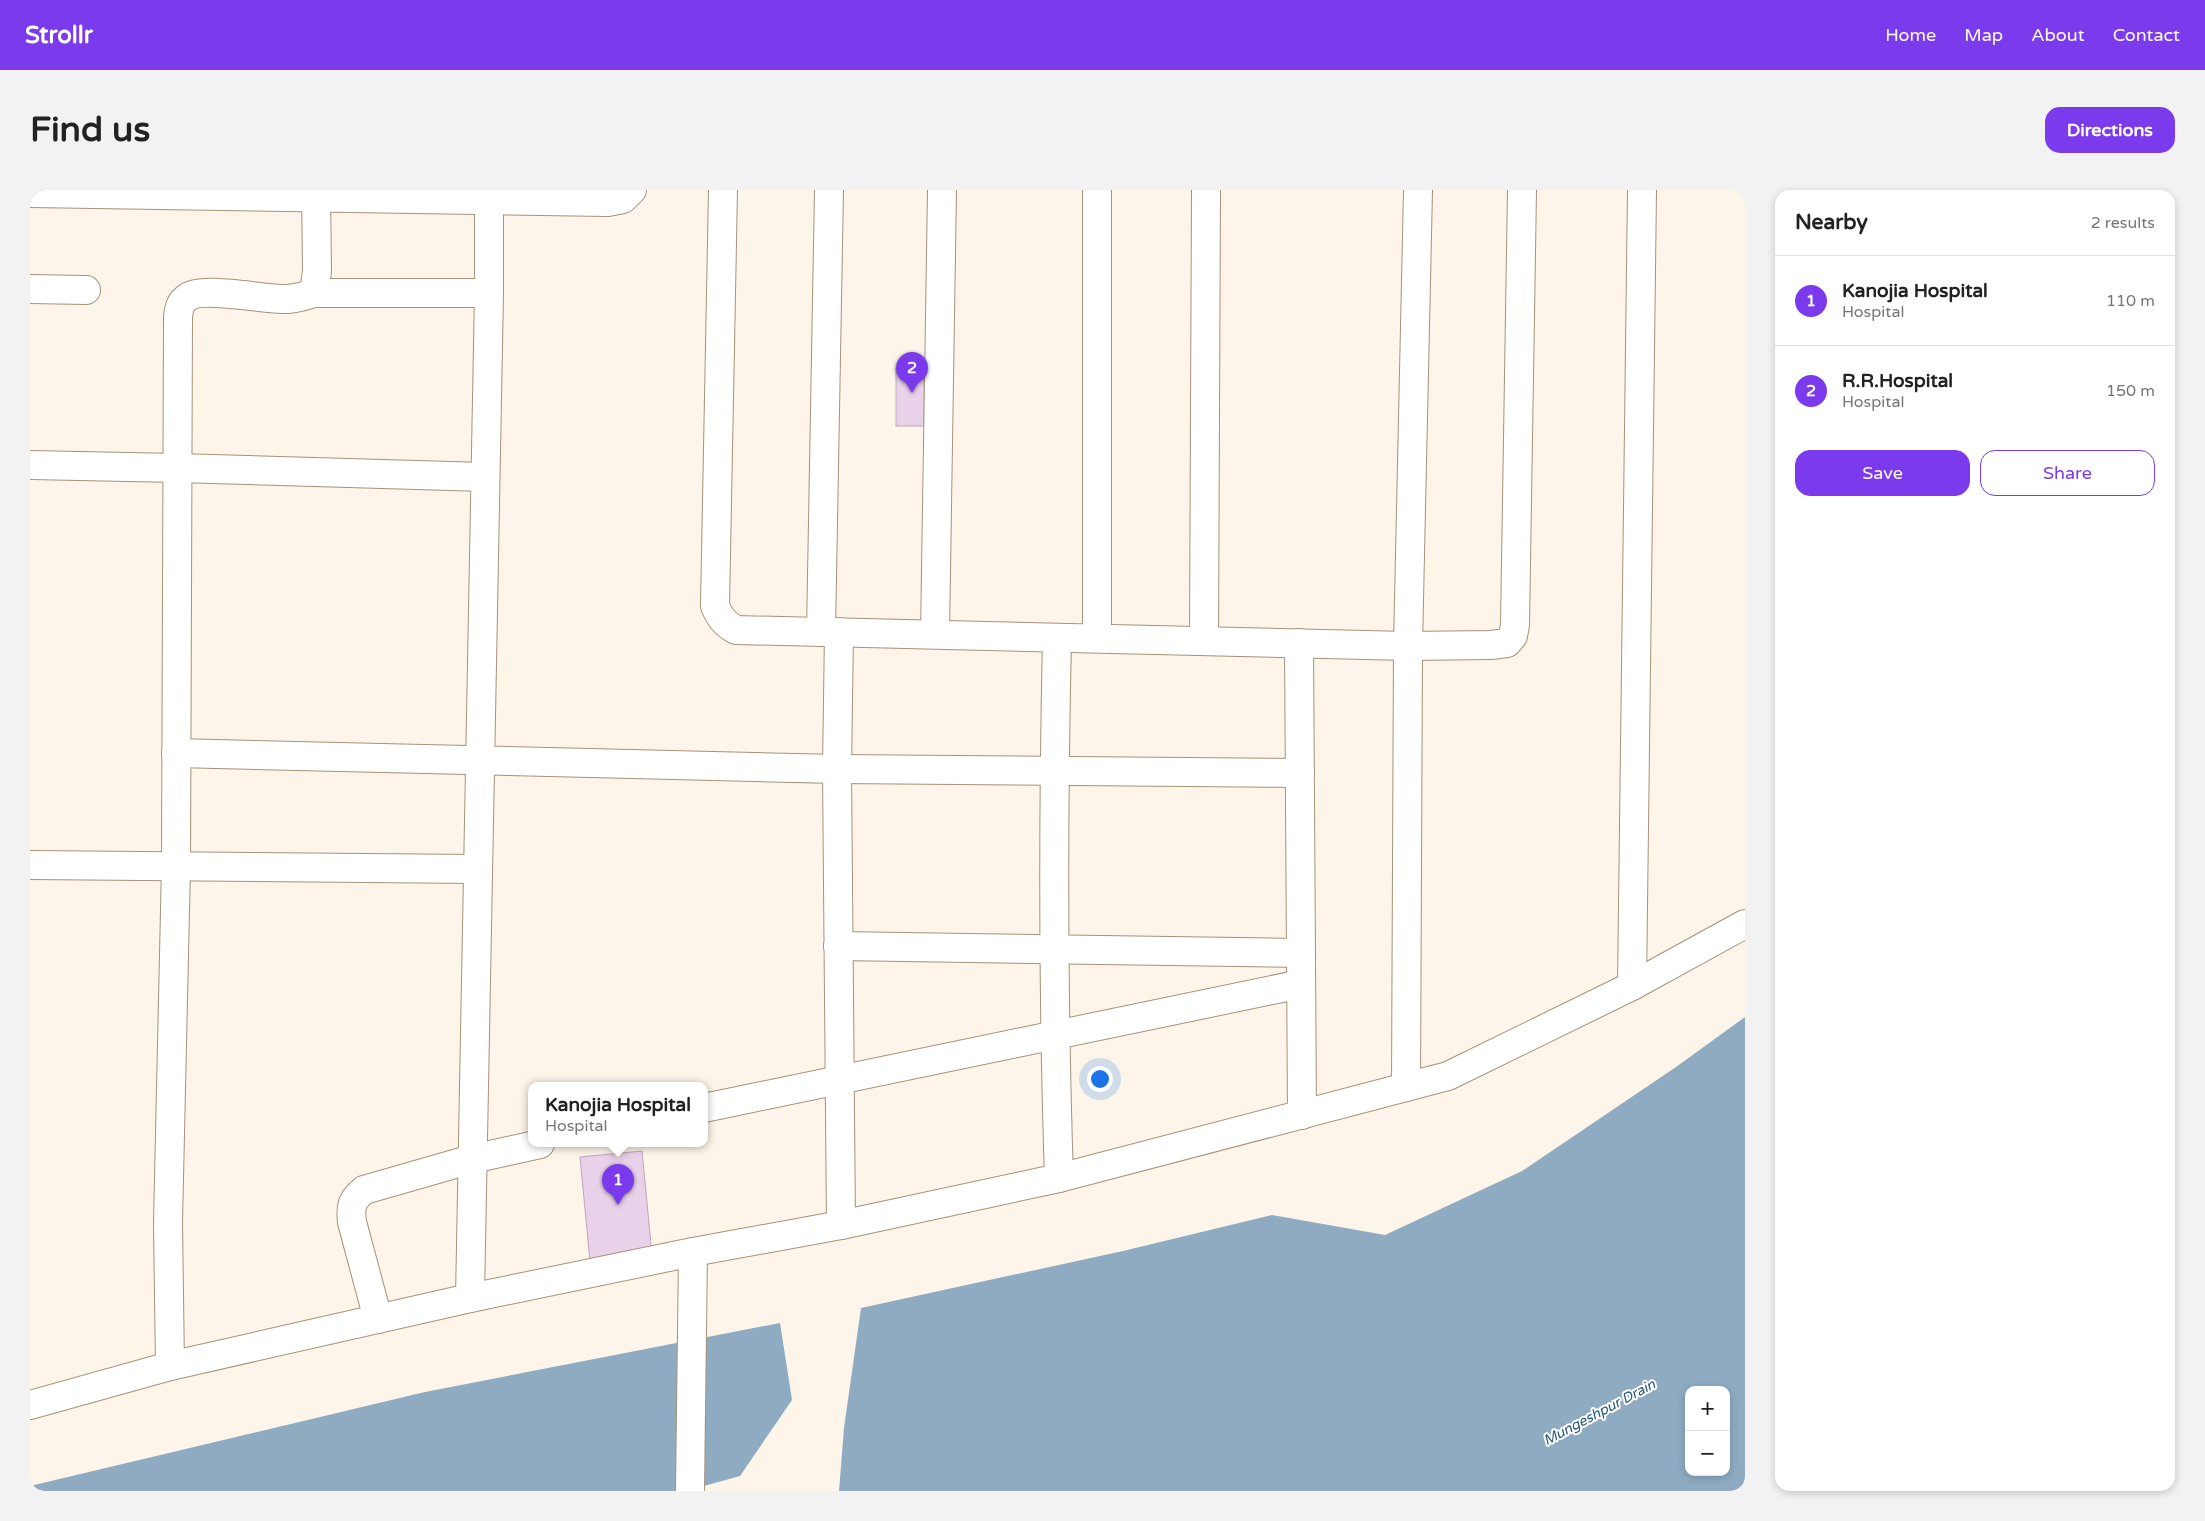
<!DOCTYPE html>
<html lang="en">
<head>
<meta charset="utf-8">
<style>
	:root { --surface:#fff; --page:#f2f2f2; --text:#222; --muted:#767676; --line:#e0e0e0; --accent:#7c3aed }
	body { margin:0; font-family:"Varela Round",sans-serif; background:var(--page); color:var(--text) }
	.controls { position:absolute; right:15px; bottom:15px; display:grid; overflow:hidden; border-radius:10px; box-shadow:0 2px 8px #0003 }
	.controls button { width:45px; height:45px; display:grid; place-items:center; padding:0; border:0; border-bottom:1px solid var(--line); background:var(--surface); color:var(--text); font:25px sans-serif }
	.you { position:absolute; left:1069px; top:888px; width:18px; height:18px; margin:-12px; border:4px solid #fff; border-radius:50%; background:#1a73e8; box-shadow:0 0 0 8px #1a73e833 }
	.badge { display:grid; place-items:center; width:32px; height:32px; border-radius:50%; background:var(--accent); color:#fff; font-size:16px; font-weight:700 }
	.pin { position:absolute; translate:-50% -41px; filter:drop-shadow(0 1px 2px #0008) }
	.pin::after { content:''; position:absolute; top:26px; width:18px; height:15px; background:inherit; clip-path:polygon(0 0,100% 0,50% 100%) }
	.popup { position:absolute; left:498px; top:892px; width:180px; height:65px; box-sizing:border-box; display:grid; place-content:center; border-radius:10px; background:var(--surface); filter:drop-shadow(0 1px 4px #0005); font-size:16px; white-space:nowrap; color:var(--muted) }
	.popup b { font-size:19px; color:var(--text) }
	.popup::after { content:''; position:absolute; left:50%; top:100%; margin-left:-10px; border:10px solid transparent; border-top-color:var(--surface) }
	.list { margin:0; padding:0; list-style:none }
	h2 { display:flex; justify-content:space-between; align-items:center; height:65px; margin:0; padding:0 20px; font-size:21px }
	h2 small { font-size:16px; font-weight:400; color:var(--muted) }
	.list li { display:grid; grid-template-columns:32px 1fr auto; gap:15px; align-items:center; box-sizing:border-box; height:90px; padding:0 20px; border-top:1px solid var(--line) }
	.list b { display:block; font-size:19px; white-space:nowrap }
	.list p { margin:0; font-size:16px; white-space:nowrap; color:var(--muted) }
	.list em { font-size:16px; font-style:normal; color:var(--muted) }
	.actions { display:flex; gap:10px; padding:15px 20px }
	.actions a { flex:1; padding:11px 0; border:1px solid var(--accent); border-radius:15px; text-align:center; font-size:18px; color:var(--accent) }
	.actions .main { background:var(--accent); color:#fff }
	.map { position:relative; flex:none; width:1715px; height:1301px; overflow:hidden; border-radius:15px }
	header { display:flex; align-items:center; gap:30px; box-sizing:border-box; height:70px; padding:0 25px; background:var(--accent); color:#fff }
	header strong { font-size:24px }
	nav { display:flex; gap:28px; margin-inline-start:auto; font-size:18px }
	.intro { display:flex; align-items:center; justify-content:space-between; box-sizing:border-box; height:120px; padding:0 30px }
	h1 { margin:0; font-size:35px }
	.button { padding:12px 22px; border-radius:15px; background:var(--accent); color:#fff; font-size:18px; font-weight:700 }
	main { display:flex; gap:30px; padding:0 30px }
	aside { flex:1; background:var(--surface); border-radius:15px; box-shadow:0 2px 8px #0003 }
	.map>svg:first-child { display:block }
	.water { fill:#8eabc2; fill-rule:evenodd }
	.building { fill:#ead1ea; stroke:#bea5bd }
	.lines { fill:none; stroke-linecap:round; stroke-linejoin:round }
	.minor-casing { stroke:#a59278; stroke-width:30 }
	.minor { stroke:#fff; stroke-width:28 }
	.labels { text-anchor:middle; stroke-width:4; stroke-linejoin:round; paint-order:stroke }
	.water-label { font-size:14px; font-style:italic; fill:#245476; stroke:#fff }
</style>
</head>
<body>
<header>
<strong>Strollr</strong>
<nav><a>Home</a><a>Map</a><a>About</a><a>Contact</a></nav>
</header>
<div class="intro"><h1>Find us</h1><a class="button">Directions</a></div>
<main>
<div class="map">
<svg width="1715" height="1301" viewBox="0 0 1715 1301">
	<rect width="100%" height="100%" fill="#fdf5e9"/>
	<!-- water -->
	<g class="water">
		<path d="M1715 827V1301H809L814 1238 831 1118 1093 1061 1242 1025 1355 1045 1492 981 1646 877ZM1659 1200H1696V1282H1659Z"/>
		<polygon points="750,1133 762,1210 710,1286 656,1301 0,1301 0,1296 395,1202"/>
	</g>
	<!-- building -->
	<g class="building">
		<rect x="866" y="177" width="28" height="59"/>
		<polygon points="612,961 622,1065 560,1071 550,967"/>
	</g>
	<g class="lines">
		<!-- minor casing -->
		<g class="minor-casing">
			<g id="minor">
				<path d="M693 0 685 416C690 428 695 434 706 440L1378 456 1461 455 1477 453 1483 446 1485 435 1492 0"/>
				<polyline points="1067,0 1067,448"/>
				<polyline points="0,3 578,12 593,9 602,0"/>
				<polyline points="0,99 56,100"/>
				<polyline points="284,103 459,103"/>
				<polyline points="0,275 147,278 455,287"/>
				<polyline points="791,442 799,0"/>
				<polyline points="809,442 807,579 811,1035"/>
				<polyline points="905,444 912,0"/>
				<path d="M1027 448C1023 628 1023 808 1029 988"/>
				<polyline points="1174,451 1176,0"/>
				<polyline points="1269,453 1272,925"/>
				<polyline points="146,563 807,579 1270,583"/>
				<polyline points="0,675 447,679"/>
				<polyline points="808,756 1271,763"/>
				<polyline points="1602,796 1612,0"/>
				<polyline points="1376,897 1378,456 1388,0"/>
				<polyline points="674,918 1271,794"/>
				<polyline points="440,1108 459,103 459,10"/>
				<path d="M348 1129 322 1032C320 1016 322 1010 334 1000L442 969 510 954"/>
				<path d="M140 1176 138 1033 146 676 148 127C149 118 150 112 158 107 173 96 236 110 258 109 267 108 275 106 284 103L287 81 286 0"/>
				<polyline points="0,1215 140,1176 440,1108 663,1062 811,1035 1029,988 1418,886 1602,796 1715,734"/>
				<polyline points="660,1301 663,1062"/>
			</g>
		</g>
		<!-- minor -->
		<use href="#minor" class="minor"/>
	</g>
	<g class="labels">
		<!-- water labels -->
		<g class="water-label">
			<text transform="translate(1569 1222) rotate(-28)" y="5">Mungeshpur Drain</text>
		</g>
	</g>
</svg>
<div class="controls">
<button>+</button>
<button>−</button>
</div>
<div class="you"></div>
<div class="pin badge" style="left:588px;top:1015px">1</div>
<div class="popup"><b>Kanojia Hospital</b>Hospital</div>
<div class="pin badge" style="left:882px;top:203px">2</div>
</div>
<aside>
<h2>Nearby<small>2 results</small></h2>
<ul class="list">
<li><span class="badge">1</span><div><b>Kanojia Hospital</b><p>Hospital</p></div><em>110 m</em></li>
<li><span class="badge">2</span><div><b>R.R.Hospital</b><p>Hospital</p></div><em>150 m</em></li>
</ul>
<div class="actions"><a class="main">Save</a><a>Share</a></div>
</aside>
</main>
</body>
</html>
